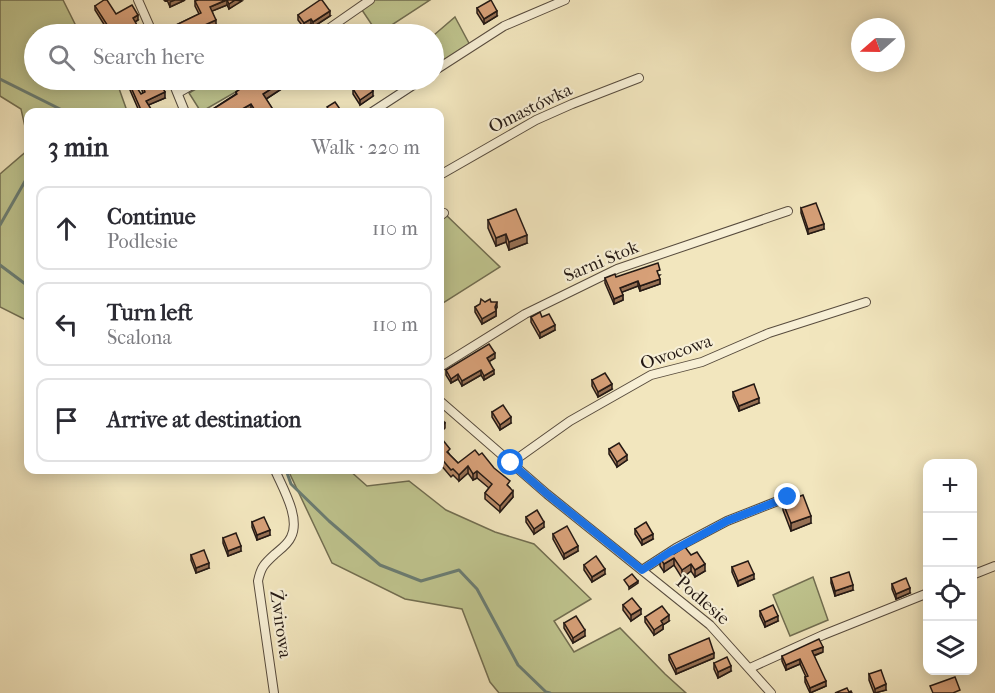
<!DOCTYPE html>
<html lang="en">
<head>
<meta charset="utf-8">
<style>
	:root { --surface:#fff; --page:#f7f7f7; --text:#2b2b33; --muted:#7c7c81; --line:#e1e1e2 }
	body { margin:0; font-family:"IM FELL French Canon",serif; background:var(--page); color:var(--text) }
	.controls { position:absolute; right:18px; bottom:18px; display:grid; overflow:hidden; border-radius:12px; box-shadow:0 3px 15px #0003 }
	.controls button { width:54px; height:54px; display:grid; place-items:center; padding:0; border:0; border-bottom:2px solid var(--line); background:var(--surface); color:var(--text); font:30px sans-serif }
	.compass { position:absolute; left:851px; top:18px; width:54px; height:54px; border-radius:50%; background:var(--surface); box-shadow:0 3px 15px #0003; rotate:250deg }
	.stop { position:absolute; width:18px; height:18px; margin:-14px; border:4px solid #1a73e8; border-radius:50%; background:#fff }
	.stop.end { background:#1a73e8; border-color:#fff; box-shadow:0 2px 6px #0008 }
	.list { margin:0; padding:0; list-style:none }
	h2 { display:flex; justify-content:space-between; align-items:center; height:78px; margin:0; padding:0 24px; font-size:26px }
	h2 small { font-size:20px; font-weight:400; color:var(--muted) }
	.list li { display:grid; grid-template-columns:39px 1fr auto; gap:18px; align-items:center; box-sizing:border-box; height:84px; margin:0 12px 12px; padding:0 12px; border:2px solid var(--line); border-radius:12px }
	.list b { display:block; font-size:22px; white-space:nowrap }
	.list p { margin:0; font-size:20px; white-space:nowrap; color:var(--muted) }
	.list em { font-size:20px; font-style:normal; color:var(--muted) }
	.icon { flex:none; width:33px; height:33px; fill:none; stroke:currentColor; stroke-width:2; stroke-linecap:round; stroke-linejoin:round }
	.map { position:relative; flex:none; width:995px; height:693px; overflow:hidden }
	.search { position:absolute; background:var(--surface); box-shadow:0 3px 15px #0003; left:24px; top:24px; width:420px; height:66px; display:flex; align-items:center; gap:15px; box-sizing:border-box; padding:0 21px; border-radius:33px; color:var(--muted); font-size:22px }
	.panel { position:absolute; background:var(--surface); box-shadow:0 3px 15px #0003; left:24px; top:108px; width:420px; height:366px; border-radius:12px }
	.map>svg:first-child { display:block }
	.green { fill:#bfc48e; stroke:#726e51; stroke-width:1.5 }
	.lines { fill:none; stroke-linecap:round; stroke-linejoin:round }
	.stream { stroke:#6b7d73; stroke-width:3 }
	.street-casing { stroke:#584c3e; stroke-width:10 }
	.street { stroke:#f7efd5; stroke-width:8 }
	.wall { fill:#b98a67; stroke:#241914; stroke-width:1.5 }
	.shaded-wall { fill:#967054; stroke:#241914; stroke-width:1.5 }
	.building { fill:#d7a078; stroke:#241914; stroke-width:1.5 }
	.route { stroke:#1a73e8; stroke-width:8 }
	.labels { text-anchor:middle; stroke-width:4.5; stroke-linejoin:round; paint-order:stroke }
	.street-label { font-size:18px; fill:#241914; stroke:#f7efd5 }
</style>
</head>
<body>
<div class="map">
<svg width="995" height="693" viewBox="0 0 995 693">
	<rect width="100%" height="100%" fill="#f2e6be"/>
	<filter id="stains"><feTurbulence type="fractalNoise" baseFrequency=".00333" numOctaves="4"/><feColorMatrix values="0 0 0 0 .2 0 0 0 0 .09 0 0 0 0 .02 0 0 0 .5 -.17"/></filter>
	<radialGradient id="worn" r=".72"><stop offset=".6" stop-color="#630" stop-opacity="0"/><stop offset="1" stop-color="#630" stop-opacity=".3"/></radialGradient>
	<!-- green -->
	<g class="green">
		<polygon points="0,0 63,0 80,34 34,34 34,80 116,80 127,111 125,112 28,112 28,140 21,109 0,96"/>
		<polygon points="372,0 430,0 378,34 362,10"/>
		<polygon points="455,17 471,47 437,69 434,62 434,35"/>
		<polygon points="211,80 242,80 246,86 201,112 189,93"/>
		<polygon points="28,150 28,321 0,307 0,174"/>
		<polygon points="444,213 500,267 440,305 440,216"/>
		<polygon points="288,470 349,470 367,486 409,481 446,510 495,532 534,544 591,599 554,621 574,652 620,628 665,674 686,693 499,693 490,682 462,609 405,599 332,563"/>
		<polygon points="813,577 828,620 790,636 773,595"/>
	</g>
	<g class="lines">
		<!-- stream -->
		<g class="stream">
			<polyline points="0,79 66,112"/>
			<polyline points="0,225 28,176"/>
			<polyline points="0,265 28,286"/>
			<polyline points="286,470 291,484 329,521 380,565 421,581 459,570 477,589 518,665 546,692 550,693"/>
		</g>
		<!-- street casing -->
		<g class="street-casing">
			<g id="street">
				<polyline points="138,0 153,34"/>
				<polyline points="321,34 370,0"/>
				<polyline points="434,71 504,26 565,0"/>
				<polyline points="172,80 185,112"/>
				<polyline points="178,93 201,80"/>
				<polyline points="372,112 421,80"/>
				<polyline points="440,175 536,120 572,104 639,78"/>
				<polyline points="440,216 444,213"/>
				<polyline points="440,367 525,314 617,269 788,211"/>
				<polyline points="440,401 547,494 710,625 771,693"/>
				<polyline points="511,463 570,421 651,375 702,362 769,333 866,302"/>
				<polyline points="642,570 676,548 727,521 788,497"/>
				<polyline points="972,575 995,566"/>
				<polyline points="750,668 823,635 928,593"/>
				<path d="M274 693 258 581C261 567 264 564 275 554 281 549 288 544 291 537 301 518 282 487 275 470"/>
			</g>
		</g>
		<!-- street -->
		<use href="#street" class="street"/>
	</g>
	<!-- wall -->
	<g class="wall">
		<polygon points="164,0 185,0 170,7 167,0 165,1"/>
		<polygon points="242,0 229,9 227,5 212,11 216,25 196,34 178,34 176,30 176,25 199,14 195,6 195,1"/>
		<polygon points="95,6 116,14 138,20 135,22 142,34 110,34 95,10"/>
		<polygon points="477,8 497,16 484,24 477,13"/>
		<polygon points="298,15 330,16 313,27 311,24 304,28 298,20"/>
		<polygon points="140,80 165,98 148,105 139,111 130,90 130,85 141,94 143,93 140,85"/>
		<polygon points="249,80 289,80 289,84 266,99 274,112 251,112 251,111 249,112 210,112 210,111 236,94 236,92 251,83"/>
		<polygon points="353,89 373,96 360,105 353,94"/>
		<polygon points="801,208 824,229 808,234 801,213"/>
		<polygon points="488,220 527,243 509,250 506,242 496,246 488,228"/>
		<polygon points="660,275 659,276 660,284 640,291 638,286 622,292 623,300 614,304 605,283 605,278 616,277"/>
		<polygon points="485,302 491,302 497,307 496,310 496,316 482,324 475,312 475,307"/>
		<polygon points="531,317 542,317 555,330 540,338 531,322"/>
		<polygon points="495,358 489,361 494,374 484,380 481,375 462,386 458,379 451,383 446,375 446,370"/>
		<polygon points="592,380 612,389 598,397 592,386"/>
		<polygon points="733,392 759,403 739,411 733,397"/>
		<polygon points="492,412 511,423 500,430 492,417"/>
		<polygon points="440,441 450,455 458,463 479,455 510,488 513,497 500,512 485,499 485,493 489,488 477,478 473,480 468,473 459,481 453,475 451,477 440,464"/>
		<polygon points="609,449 627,460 617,467 609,454"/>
		<polygon points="783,503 811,523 791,531 783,510"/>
		<polygon points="526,517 544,527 534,534 526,522"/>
		<polygon points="252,522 270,535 257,540 252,527"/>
		<polygon points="635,529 653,539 642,545 635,534"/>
		<polygon points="553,534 578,551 564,559 553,539"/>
		<polygon points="223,538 241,551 228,556 223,543"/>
		<polygon points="674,554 705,571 695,577 691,571 682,578 674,565 664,572 660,566 660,558"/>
		<polygon points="191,555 209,568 196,573 191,560"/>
		<polygon points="584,565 605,574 592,582 584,570"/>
		<polygon points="732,567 754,579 738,586 732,572"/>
		<polygon points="831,578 853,590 835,596 831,583"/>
		<polygon points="892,584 910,593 896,599 892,589"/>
		<polygon points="623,605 641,614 631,621 623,610"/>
		<polygon points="760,611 778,621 765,627 760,616"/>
		<polygon points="645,617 669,621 663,625 663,629 654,635 645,622"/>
		<polygon points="564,623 585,636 573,643 564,628"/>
		<polygon points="823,652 814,656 826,686 810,693 805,682 805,677 806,677 800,664 786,670 782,661 782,656"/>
		<polygon points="669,655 714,658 676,674 669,660"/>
		<polygon points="714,663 731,671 718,678 714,669"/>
		<polygon points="869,674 886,690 874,693 869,680"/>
	</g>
	<!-- shaded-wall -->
	<g class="shaded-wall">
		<polygon points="175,0 185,0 170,7 170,2"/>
		<polygon points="227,0 227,5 210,12 210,7"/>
		<polygon points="235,0 242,1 229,9 229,4"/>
		<polygon points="330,11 330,16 313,27 313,22"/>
		<polygon points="497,11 497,16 484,24 484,19"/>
		<polygon points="138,15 138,20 133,23 133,18"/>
		<polygon points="311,19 311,24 304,28 304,23"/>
		<polygon points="216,20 216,25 196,34 185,34"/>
		<polygon points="285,80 289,80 289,84 263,101 263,94"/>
		<polygon points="373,91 373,96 360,105 360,100"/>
		<polygon points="165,92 165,98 146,106 146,101"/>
		<polygon points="251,104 251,111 249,112 237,112"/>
		<polygon points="824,224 824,229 808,234 808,229"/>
		<polygon points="506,234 506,242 496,246 496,238"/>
		<polygon points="527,235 527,243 509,250 509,242"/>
		<polygon points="660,279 660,284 640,291 640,286"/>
		<polygon points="638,281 638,286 620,293 620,288"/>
		<polygon points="623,295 623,300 614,304 614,299"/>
		<polygon points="497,302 497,307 495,311 496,311 496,316 482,324 482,319 495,307"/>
		<polygon points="555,325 555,330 540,338 540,333"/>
		<polygon points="495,353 495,358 487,363 487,358"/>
		<polygon points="481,370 481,375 462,386 462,381"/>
		<polygon points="494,370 494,374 484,380 484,376"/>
		<polygon points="458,374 458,379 451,383 451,379"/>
		<polygon points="612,384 612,389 598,397 598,392"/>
		<polygon points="759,398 759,403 739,411 739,406"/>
		<polygon points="511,417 511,423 500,430 500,425"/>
		<polygon points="445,423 445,428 440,433 440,427"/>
		<polygon points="627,455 627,460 617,467 617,462"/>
		<polygon points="468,466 468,473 459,481 459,475"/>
		<polygon points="477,471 477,478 473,480 473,474"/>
		<polygon points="513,491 513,497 500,512 500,506"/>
		<polygon points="811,516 811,523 791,531 791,523"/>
		<polygon points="544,522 544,527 534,534 534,529"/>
		<polygon points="270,530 270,535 257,540 257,535"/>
		<polygon points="653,534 653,539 642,545 642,540"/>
		<polygon points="241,546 241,551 228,556 228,551"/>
		<polygon points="578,546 578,551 564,559 564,554"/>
		<polygon points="674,558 674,565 664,572 664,564"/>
		<polygon points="209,563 209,568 196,573 196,568"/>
		<polygon points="691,564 691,571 682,578 682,570"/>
		<polygon points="705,564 705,571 695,577 695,570"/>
		<polygon points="605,569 605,574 592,582 592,577"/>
		<polygon points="754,574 754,579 738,586 738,581"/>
		<polygon points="638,581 638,583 629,589 629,587"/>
		<polygon points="853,585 853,590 835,596 835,591"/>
		<polygon points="910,588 910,593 896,599 896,594"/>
		<polygon points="641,609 641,614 631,621 631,615"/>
		<polygon points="669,615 669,621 663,625 663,629 654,635 654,630 661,621"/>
		<polygon points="778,616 778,621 765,627 765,622"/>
		<polygon points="585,630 585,636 573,643 573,638"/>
		<polygon points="823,647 823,652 812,656 812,651"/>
		<polygon points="714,653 714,658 676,674 676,669"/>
		<polygon points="800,659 800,664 786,670 786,665"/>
		<polygon points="731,666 731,671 718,678 718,672"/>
		<polygon points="826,681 826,686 810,693 810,688"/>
		<polygon points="886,684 886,690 875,693 875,689"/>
	</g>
	<!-- building -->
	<g class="building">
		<polygon points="104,0 107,0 116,14 132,5 138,15 133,18 142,34 113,34 95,6"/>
		<polygon points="198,0 226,0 210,7 216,20 185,34 180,34 176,25 201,13 195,1"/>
		<polygon points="227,0 235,0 229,4"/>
		<polygon points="320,0 322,0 330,11 313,22 311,19 304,23 298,15"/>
		<polygon points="491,0 497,11 484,19 477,8"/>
		<polygon points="140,80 155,80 158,86 161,85 165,92 146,101 153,112 137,112 141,110 130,85 134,83 141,94 145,92"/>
		<polygon points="254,80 285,80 263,94 274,111 272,112 256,112 251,104 237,112 211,112 210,111 237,94 236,92"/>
		<polygon points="366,81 373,91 360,100 353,89"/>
		<polygon points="335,102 342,112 331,112 327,107"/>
		<polygon points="816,203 824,224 808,229 801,208"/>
		<polygon points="516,209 527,235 509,242 506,234 496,238 488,220"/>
		<polygon points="658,263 660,270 657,271 660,279 640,286 638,281 620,288 623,295 614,299 605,278 615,274 616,277"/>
		<polygon points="481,299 485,302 490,299 491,302 497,302 495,307 496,311 482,319 475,307 480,304"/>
		<polygon points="540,312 542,317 549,314 555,325 540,333 531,317"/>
		<polygon points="489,344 495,353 487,358 494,370 484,376 481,370 462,381 458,374 451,379 446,370"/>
		<polygon points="605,373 612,384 598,392 592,380"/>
		<polygon points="754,384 759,398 739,406 733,392"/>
		<polygon points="503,405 511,417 500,425 492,412"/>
		<polygon points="440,417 445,423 440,427"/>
		<polygon points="442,439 450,449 447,452 458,463 475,450 479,455 482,453 494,468 510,481 507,485 513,491 500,506 485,493 492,484 477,471 473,474 468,466 459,475 453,469 451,470 440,457 440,441"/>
		<polygon points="619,443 627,455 617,462 609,449"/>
		<polygon points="803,495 811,516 791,523 783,503"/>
		<polygon points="537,510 544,522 534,529 526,517"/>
		<polygon points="264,517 270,530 257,535 252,522"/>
		<polygon points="646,522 653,534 642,540 635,529"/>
		<polygon points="567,526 578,546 564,554 553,534"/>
		<polygon points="236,533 241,546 228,551 223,538"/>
		<polygon points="685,547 691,555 697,552 705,564 695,570 691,564 682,570 674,558 664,564 660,558 672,551 674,554"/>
		<polygon points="204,550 209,563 196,568 191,555"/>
		<polygon points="596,556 605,569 592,577 584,565"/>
		<polygon points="748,561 754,574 738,581 732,567"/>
		<polygon points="849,572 853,585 835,591 831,578"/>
		<polygon points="632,574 638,581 629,587 624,580"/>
		<polygon points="906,578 910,588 896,594 892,584"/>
		<polygon points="632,598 641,609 631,615 623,605"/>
		<polygon points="773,605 778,616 765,622 760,611"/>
		<polygon points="662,606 669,615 661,621 663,624 654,630 645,617"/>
		<polygon points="576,616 585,630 573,638 564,623"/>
		<polygon points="709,638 714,653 676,669 669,655"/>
		<polygon points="819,639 823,647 812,651 826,681 810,688 805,677 808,676 800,659 786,665 782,656"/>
		<polygon points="727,657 731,666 718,672 714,663"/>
		<polygon points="881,670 886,684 875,689 869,674"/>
		<polygon points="955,677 960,690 953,693 933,693 930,686"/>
		<polygon points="847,688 849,692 851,691 852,693 835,693"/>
	</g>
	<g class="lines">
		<!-- route -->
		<polyline class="route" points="511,463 547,494 642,570 670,552 727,521 788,497"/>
	</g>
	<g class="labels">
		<!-- street labels -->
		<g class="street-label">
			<text transform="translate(530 108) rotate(-26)" y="6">Omastówka</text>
			<text transform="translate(601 261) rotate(-23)" y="6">Sarni Stok</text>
			<text transform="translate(676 352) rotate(-19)" y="6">Owocowa</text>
			<text transform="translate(703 600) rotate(41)" y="6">Podlesie</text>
			<text transform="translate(281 624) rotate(82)" y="6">Żwirowa</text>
		</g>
	</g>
	<rect width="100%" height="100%" filter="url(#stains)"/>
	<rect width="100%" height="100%" fill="url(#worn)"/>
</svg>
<div class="controls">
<button>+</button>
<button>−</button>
<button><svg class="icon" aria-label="locate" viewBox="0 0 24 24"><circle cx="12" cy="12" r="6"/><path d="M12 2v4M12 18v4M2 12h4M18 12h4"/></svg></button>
<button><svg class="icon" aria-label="layers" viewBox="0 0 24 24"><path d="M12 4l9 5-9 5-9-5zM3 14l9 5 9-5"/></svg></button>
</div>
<svg class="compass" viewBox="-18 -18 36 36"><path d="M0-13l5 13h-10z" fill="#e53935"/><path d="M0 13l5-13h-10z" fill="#7c7c81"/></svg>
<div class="stop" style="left:511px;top:463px"></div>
<div class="stop end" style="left:788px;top:497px"></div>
<div class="search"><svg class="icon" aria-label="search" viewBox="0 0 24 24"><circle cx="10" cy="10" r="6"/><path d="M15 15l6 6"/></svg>Search here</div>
<section class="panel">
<h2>3 min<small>Walk · 220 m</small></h2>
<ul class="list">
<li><svg class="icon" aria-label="ahead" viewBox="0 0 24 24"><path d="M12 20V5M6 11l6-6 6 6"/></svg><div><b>Continue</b><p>Podlesie</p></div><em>110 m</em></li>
<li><svg class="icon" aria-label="left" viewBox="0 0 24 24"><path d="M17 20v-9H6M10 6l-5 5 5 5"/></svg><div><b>Turn left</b><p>Scalona</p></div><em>110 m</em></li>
<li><svg class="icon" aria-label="arrive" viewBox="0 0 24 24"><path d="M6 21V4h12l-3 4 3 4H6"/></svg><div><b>Arrive at destination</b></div></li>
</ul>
</section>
</div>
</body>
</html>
